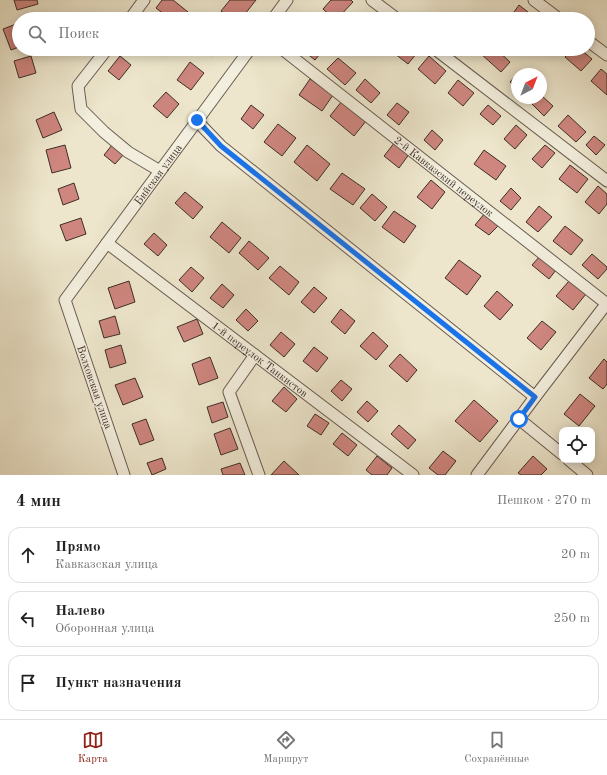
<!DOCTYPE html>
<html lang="ru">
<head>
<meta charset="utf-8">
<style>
	:root { --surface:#fff; --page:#f2f2f2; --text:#222; --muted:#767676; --line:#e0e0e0; --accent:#8f2418 }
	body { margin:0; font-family:"Old Standard TT",serif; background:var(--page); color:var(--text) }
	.controls { position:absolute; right:12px; bottom:12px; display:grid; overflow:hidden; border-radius:8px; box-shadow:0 2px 10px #0003 }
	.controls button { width:36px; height:36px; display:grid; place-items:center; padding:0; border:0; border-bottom:1px solid var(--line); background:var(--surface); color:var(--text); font:20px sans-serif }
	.compass { position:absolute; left:511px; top:68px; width:36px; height:36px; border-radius:50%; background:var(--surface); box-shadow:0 2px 10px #0003; rotate:42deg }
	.stop { position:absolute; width:12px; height:12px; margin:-9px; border:3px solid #1a73e8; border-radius:50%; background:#fff }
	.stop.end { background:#1a73e8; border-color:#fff; box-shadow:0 1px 4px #0008 }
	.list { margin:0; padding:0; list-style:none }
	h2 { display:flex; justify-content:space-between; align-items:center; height:52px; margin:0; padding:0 16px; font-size:17px }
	h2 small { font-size:13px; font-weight:400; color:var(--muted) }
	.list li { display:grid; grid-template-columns:26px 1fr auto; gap:12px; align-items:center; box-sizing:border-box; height:56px; margin:0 8px 8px; padding:0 8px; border:1px solid var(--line); border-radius:12px }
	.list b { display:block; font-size:15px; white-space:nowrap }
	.list p { margin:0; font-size:13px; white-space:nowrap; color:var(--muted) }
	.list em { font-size:13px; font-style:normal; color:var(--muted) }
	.icon { flex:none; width:22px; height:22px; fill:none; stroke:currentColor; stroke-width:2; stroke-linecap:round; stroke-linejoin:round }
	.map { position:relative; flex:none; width:607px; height:475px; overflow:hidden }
	.search { position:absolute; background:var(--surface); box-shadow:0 2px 10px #0003; left:12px; right:12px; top:12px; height:44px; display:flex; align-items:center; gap:10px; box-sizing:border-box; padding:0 14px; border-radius:22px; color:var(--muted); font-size:15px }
	.sheet { height:244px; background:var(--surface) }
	nav { display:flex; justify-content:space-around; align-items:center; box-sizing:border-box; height:56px; border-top:1px solid var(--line); background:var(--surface); font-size:11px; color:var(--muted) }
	nav a { display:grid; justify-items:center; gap:2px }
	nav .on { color:var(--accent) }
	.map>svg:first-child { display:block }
	.building { fill:#ce867f; stroke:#3e2e28 }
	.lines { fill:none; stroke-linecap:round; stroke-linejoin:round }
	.street-casing { stroke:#6a5c51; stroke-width:13 }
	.street { stroke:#f3efde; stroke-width:11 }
	.route { stroke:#1a73e8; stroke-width:5 }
	.labels { text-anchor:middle; stroke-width:3; stroke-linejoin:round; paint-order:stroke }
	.street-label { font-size:11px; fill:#3e2e28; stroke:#f3efde }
</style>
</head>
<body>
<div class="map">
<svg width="607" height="475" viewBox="0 0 607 475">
	<rect width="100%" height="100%" fill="#ede6cc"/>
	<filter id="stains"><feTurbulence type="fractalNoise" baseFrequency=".005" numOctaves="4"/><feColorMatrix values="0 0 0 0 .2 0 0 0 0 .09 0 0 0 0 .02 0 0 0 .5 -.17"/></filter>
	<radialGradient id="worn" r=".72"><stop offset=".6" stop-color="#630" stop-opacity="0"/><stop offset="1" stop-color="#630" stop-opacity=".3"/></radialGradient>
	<!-- building -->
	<g class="building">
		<polygon points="14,0 37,0 38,4 17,10"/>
		<polygon points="162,0 173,0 188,12 183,19 170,19 156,8"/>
		<polygon points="230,0 256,0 241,19 231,19 221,11"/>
		<polygon points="331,0 351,0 353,2 337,19 334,19 323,9"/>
		<polygon points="519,5 533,16 531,19 509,19"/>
		<polygon points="376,13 385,19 371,19"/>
		<polygon points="19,23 19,47 11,50 3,29"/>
		<polygon points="204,49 219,49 213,56"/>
		<polygon points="301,49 324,49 315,60"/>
		<polygon points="391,49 420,49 408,64 390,50"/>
		<polygon points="453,49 467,49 462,56"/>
		<polygon points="484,49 496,49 510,62 501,72 480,53"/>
		<polygon points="573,49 580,49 592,59 581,71 565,57"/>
		<polygon points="31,56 36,73 19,78 14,61"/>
		<polygon points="120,56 131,65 119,80 108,71"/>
		<polygon points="429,56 446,71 435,84 418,69"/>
		<polygon points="338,58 356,73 345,85 327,69"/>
		<polygon points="190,62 204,73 191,90 177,80"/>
		<polygon points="601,69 607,74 607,95 591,81"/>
		<polygon points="517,74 517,88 510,82"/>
		<polygon points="310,79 333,95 322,111 299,95"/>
		<polygon points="365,79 380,93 371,103 356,90"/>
		<polygon points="458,80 474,93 463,106 448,93"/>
		<polygon points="166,92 179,104 167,118 153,106"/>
		<polygon points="541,95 553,106 544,116 531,103 535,98 541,98"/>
		<polygon points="342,101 366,121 354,136 330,116"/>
		<polygon points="397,103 409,112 399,125 387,115"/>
		<polygon points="251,105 264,115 253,129 241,119"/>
		<polygon points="488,105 501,116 493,125 480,114"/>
		<polygon points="54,112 62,130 43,138 36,120"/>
		<polygon points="568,115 586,132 576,142 558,126"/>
		<polygon points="278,124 296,138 282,156 264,142"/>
		<polygon points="516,125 527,135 515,149 504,139"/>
		<polygon points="432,130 443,140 435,150 424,140"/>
		<polygon points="594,136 605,145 596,155 586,145"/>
		<polygon points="395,142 410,153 399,168 384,156"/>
		<polygon points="65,145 71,168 52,173 46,150"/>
		<polygon points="112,145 124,154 115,164 104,155"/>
		<polygon points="307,145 330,164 317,181 294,162"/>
		<polygon points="545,145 555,153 542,168 532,159"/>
		<polygon points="484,150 506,166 496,180 474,164"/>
		<polygon points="570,165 588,179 577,193 559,179"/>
		<polygon points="342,173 365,189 353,205 330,189"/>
		<polygon points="431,180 445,192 432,209 417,197"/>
		<polygon points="74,183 79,199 63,205 58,189"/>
		<polygon points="598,186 607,194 607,204 599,214 585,202"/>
		<polygon points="511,188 521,198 511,210 500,201"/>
		<polygon points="185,192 203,207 193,219 175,203"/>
		<polygon points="372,194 387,207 375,221 360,208"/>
		<polygon points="539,206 552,217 538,232 526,222"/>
		<polygon points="394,211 416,226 404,243 382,227"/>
		<polygon points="485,213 499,225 489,235 475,225"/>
		<polygon points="81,218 86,234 66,241 60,225"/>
		<polygon points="222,222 241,238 229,253 210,237"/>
		<polygon points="565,226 583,240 571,255 553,241"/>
		<polygon points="154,233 167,245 158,256 144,244"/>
		<polygon points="249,241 269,258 258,270 239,253"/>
		<polygon points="592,254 607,267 607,269 598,279 582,265"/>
		<polygon points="540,256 556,270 549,279 532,265"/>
		<polygon points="459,260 481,276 467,295 445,278"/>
		<polygon points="280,266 299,282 289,295 269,278"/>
		<polygon points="191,267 204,278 192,292 179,280"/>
		<polygon points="129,281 135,302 115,309 108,288"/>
		<polygon points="569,281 586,294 573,310 556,296"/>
		<polygon points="222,284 234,295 223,308 210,298"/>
		<polygon points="314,287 327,298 314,313 301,302"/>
		<polygon points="497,291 513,305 500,320 484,306"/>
		<polygon points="246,309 258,321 248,331 236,320"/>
		<polygon points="341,309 355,321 345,334 331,322"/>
		<polygon points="115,316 120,334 104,338 99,321"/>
		<polygon points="197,319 203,334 184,342 177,327"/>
		<polygon points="542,321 556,332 541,350 527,338"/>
		<polygon points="281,332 295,344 284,357 270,345"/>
		<polygon points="373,332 388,346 376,360 360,346"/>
		<polygon points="121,345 126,363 110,368 105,350"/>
		<polygon points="314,347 328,358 317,372 303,361"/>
		<polygon points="400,354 417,370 407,382 389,366"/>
		<polygon points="210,357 218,378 199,385 192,364"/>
		<polygon points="604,359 607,362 607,384 603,389 589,378"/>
		<polygon points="135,378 143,397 123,405 115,385"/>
		<polygon points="341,380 352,389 342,401 331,391"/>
		<polygon points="284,387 297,399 286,412 272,401"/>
		<polygon points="580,394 595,406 579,426 564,414"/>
		<polygon points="474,400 498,421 480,442 455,421"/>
		<polygon points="367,401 378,411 368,422 357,412"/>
		<polygon points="223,402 228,417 212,423 207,407"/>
		<polygon points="315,414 329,423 321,435 307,426"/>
		<polygon points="146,419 154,440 140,445 132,424"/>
		<polygon points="399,425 416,440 408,449 391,434"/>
		<polygon points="230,428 238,449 221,455 214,434"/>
		<polygon points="342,433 357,445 348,456 333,444"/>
		<polygon points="443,451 456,461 445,475 438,475 429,468"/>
		<polygon points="377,456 392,468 387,475 372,475 366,470"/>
		<polygon points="533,456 547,469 541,475 521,475 518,473"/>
		<polygon points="162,458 166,469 152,475 147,463"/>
		<polygon points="284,461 299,475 271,475"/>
		<polygon points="240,463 245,475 223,475 221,469"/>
	</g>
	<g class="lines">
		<!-- street casing -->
		<g class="street-casing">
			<g id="street">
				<polyline points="372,0 397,19"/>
				<polyline points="534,0 559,19"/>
				<polyline points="130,19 144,0"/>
				<polyline points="273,19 287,0"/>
				<polyline points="588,41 607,55"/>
				<polyline points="107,49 78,86 81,109 104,132 128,152 160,171"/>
				<path id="s1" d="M282 49 607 304"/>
				<polyline points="435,49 607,181"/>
				<polyline points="197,121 221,146 535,397"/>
				<path id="s2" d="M107 243 413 475"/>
				<polyline points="255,355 229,392 259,475"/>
				<polyline points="519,419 562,454"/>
				<polyline points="569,460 587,475"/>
				<path id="s3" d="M124 475 65 300 250 49"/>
				<polyline points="477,475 535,397 607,303"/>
			</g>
		</g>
		<!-- street -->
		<use href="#street" class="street"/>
	</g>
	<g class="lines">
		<!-- route -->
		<polyline class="route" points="197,120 221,146 535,397 519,419"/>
	</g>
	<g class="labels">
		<!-- street labels -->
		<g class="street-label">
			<text dy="4" stroke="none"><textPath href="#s3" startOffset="341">Бийская улица</textPath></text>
			<text dy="4" stroke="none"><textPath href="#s1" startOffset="206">2-й Кавказский переулок</textPath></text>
			<text dy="4" stroke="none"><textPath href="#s2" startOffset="192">1-й переулок Танкистов</textPath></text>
			<text transform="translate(95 387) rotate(71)" y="4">Волховская улица</text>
		</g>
	</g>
	<rect width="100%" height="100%" filter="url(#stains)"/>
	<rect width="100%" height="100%" fill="url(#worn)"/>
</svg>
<div class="controls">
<button><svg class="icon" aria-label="locate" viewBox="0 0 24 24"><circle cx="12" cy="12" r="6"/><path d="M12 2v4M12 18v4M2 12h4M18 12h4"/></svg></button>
</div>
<svg class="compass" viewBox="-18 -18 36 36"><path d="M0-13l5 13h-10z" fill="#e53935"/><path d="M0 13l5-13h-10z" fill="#767676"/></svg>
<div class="stop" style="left:519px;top:419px"></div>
<div class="stop end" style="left:197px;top:120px"></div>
<div class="search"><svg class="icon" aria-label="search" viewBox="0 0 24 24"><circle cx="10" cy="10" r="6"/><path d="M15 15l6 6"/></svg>Поиск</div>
</div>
<section class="sheet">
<h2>4 мин<small>Пешком · 270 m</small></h2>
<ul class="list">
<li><svg class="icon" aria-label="ahead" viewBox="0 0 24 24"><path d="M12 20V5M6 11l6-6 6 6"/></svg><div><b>Прямо</b><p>Кавказская улица</p></div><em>20 m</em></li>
<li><svg class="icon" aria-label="left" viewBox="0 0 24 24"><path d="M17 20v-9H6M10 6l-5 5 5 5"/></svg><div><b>Налево</b><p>Оборонная улица</p></div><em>250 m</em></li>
<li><svg class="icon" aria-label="arrive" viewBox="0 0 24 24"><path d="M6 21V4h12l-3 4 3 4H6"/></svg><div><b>Пункт назначения</b></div></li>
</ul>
</section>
<nav>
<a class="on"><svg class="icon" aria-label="map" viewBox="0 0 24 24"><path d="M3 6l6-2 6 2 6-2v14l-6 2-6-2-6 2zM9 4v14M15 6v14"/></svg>Карта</a>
<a><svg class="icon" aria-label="directions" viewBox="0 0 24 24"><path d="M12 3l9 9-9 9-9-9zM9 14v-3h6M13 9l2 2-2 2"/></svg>Маршрут</a>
<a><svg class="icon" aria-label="saved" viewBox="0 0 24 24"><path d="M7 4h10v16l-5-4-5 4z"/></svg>Сохранённые</a>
</nav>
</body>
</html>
